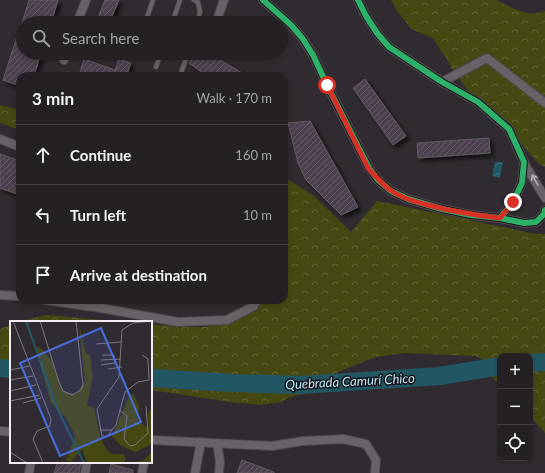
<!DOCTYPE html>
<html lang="en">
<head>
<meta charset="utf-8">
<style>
	:root { --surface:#242024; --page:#2c282c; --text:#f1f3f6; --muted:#a3a3a6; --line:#413e41 }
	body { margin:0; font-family:Lato,sans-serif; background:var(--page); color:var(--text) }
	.controls { position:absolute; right:12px; bottom:12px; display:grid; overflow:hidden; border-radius:8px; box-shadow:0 2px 6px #0003 }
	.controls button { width:36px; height:36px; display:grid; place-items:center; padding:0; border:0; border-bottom:1px solid var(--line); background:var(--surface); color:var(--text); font:20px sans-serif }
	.stop { position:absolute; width:12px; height:12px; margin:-9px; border:3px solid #d93025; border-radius:50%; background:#fff }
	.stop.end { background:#d93025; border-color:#fff; box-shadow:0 1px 4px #0008 }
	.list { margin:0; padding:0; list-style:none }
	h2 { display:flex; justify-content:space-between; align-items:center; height:52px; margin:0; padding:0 16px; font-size:17px }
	h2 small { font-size:13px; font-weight:400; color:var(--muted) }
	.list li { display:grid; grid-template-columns:26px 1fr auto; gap:12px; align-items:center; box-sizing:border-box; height:60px; padding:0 16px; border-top:1px solid var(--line) }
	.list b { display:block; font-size:15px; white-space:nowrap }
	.list em { font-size:13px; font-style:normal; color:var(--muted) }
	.icon { flex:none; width:22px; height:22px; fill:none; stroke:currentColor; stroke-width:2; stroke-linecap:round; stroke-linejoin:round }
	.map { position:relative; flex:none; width:545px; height:473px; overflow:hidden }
	.search { position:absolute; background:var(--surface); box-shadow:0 2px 6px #0003; left:16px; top:16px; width:272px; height:44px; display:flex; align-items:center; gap:10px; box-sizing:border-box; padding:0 14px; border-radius:22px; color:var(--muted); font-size:15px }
	.panel { position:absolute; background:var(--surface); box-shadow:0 2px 6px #0003; left:16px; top:72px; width:272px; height:232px; border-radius:12px }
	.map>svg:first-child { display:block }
	.forest { fill:url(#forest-crowns) }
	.water { fill:url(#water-waves) }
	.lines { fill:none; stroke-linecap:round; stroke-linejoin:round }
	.river { stroke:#215763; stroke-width:18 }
	.building { fill:url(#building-hatch); stroke:#615c61; filter:url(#shadow) }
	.lane-casing { stroke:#4c474c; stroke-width:5.5 }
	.street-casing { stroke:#4c474c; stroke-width:10 }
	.lane { stroke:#676267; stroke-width:4 }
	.street { stroke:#676267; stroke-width:8 }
	.cycleway-casing { stroke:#171218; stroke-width:8 }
	.cycleway { stroke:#2db169; stroke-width:6 }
	.oneway { stroke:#b4aeb5 }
	.route { stroke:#d93025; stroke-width:5 }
	.labels { text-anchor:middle; stroke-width:3; stroke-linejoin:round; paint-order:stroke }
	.water-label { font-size:13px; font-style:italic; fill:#b8eaf7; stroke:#171218 }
	.inset-river { fill:none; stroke:#215763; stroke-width:2 }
	.inset-road { fill:none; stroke:#7e787e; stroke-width:1 }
	.view { fill:#486ede; fill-opacity:0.15; stroke:#486ede; stroke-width:2 }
	.inset-edge { fill:none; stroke:#f3ecf4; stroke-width:2 }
</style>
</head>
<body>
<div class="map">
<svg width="545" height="473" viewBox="0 0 545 473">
	<defs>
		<pattern id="forest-crowns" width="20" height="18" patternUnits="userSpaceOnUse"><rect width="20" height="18" fill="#464812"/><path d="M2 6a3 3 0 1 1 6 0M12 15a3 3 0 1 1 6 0" fill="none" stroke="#616335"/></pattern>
		<pattern id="water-waves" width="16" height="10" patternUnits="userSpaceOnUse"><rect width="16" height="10" fill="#215763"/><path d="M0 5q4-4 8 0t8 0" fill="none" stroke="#426f7a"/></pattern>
		<pattern id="building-hatch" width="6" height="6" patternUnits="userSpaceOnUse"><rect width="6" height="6" fill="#4c404d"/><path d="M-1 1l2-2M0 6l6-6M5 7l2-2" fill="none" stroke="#665c67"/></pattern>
		<filter id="shadow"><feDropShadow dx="3.5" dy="3.5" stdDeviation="2" flood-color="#0009"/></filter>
	</defs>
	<rect width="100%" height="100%" fill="#302b30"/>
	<!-- forest -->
	<g class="forest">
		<polygon points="391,0 496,0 515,9 531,14 545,11 545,167 538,163 498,116 493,110 468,91 451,67 447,59 441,51 433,38 411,29 396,9"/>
		<polygon points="0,105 20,110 20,130 0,123"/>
		<path d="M284 177 314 196 351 232 377 201 536 234H545V433L530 417V356H500V385C492 379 487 368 482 359L476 356 405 353 376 357 345 369 327 377 321 382 317 387 310 392 288 398 281 402 261 405 237 403 151 390V324L178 327H204L228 321 251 300H284Z"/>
		<polygon points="47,315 125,322 17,322"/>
		<polygon points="11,325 11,375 10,375 0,373 0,329"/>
	</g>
	<!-- water -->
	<polygon class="water" points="495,162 503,162 500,178 492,176"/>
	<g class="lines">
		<!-- river -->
		<g class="river">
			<polyline points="530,363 545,362"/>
			<polyline points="0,368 11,369"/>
			<polyline points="151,378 233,383 300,385 440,376 500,366"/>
		</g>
	</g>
	<!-- building -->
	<g class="building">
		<polygon points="29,0 58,0 51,23 22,23"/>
		<polygon points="105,0 119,0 109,23 96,23"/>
		<polygon points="21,24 23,24 23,53 41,53 34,76 20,76 20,86 3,80"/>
		<polygon points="196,53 209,53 247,76 207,76 189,63"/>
		<polygon points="84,59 115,70 119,59 131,63 127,74 129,75 128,76 92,76 80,72"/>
		<polygon points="365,79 406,136 393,145 353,88"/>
		<polygon points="310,121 358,207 341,215 306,180 298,163 288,123"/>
		<polygon points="489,138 490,153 418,158 417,143"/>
		<polygon points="0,154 20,161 20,195 0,188"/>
		<polygon points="242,460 274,472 274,473 237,473"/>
		<polygon points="58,462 81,462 79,473 54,473"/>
		<polygon points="111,464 133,470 133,473 109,473"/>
	</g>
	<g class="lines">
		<!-- lane casing -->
		<g class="lane-casing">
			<g id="lane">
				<polyline points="194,0 198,2 200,12 197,23"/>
				<polyline points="145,23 153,0"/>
				<polyline points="172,23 180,0"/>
				<polyline points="156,67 161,53"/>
				<polyline points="180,76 188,53"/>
			</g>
		</g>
		<!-- street casing -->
		<g class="street-casing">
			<g id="street">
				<polyline points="263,0 291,25 303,39 313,55 327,85 369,168 378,180 391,191 408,199 442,209 471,215 500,218 524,223 536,222 544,214 545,210"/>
				<polyline points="358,0 366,16 377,33 389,47 442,82 478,102 509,129 524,162 522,183 513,202 500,218"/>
				<polyline points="77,23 86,0"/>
				<polyline points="216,23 224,0"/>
				<polyline points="64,60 67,53"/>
				<polyline points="442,82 487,58 545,103"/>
				<polyline points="0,139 20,147"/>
				<polyline points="524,163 545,198"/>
				<polyline points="0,295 20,296"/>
				<polyline points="45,300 101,308 178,322 227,320 254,306 257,300"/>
				<polyline points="0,431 11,432"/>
				<polyline points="151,440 272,446 303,441 343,439 366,444 376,460 375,473"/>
				<polyline points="217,443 220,462 219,473"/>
				<polyline points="29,473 31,462"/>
				<polyline points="85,473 87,462"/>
				<polyline points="142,473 144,462"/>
				<polyline points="195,473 201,442"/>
			</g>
		</g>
		<!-- lane -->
		<use href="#lane" class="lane"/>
		<!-- street -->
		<use href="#street" class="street"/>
		<!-- cycleway casing -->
		<g class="cycleway-casing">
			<g id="cycleway">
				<polyline points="263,0 291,25 303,39 313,55 327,85 369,168 378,180 391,191 408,199 442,209 471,215 500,218 524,223 536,222 544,214 545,210"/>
				<polyline points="358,0 366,16 377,33 389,47 442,82 478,102 509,129 524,162 522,183 513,202 500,218"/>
			</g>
		</g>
		<!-- cycleway -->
		<use href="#cycleway" class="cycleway"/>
	</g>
	<!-- one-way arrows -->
	<defs><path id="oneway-shaft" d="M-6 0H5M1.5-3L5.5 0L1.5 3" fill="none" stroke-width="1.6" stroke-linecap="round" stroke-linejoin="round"/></defs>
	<use class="oneway" href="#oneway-shaft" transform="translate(535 180) rotate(-120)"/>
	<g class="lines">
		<!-- route -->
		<path class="route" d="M327 85 368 168C375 176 382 184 390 190 400 197 412 201 424 204 449 211 474 215 500 218L513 202"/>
	</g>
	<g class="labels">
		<!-- water labels -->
		<g class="water-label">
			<text transform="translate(350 381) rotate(-3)" y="5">Quebrada Camurí Chico</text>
		</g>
	</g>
	<!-- overview -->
	<g transform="translate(10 321)">
		<rect width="142" height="142" fill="#302b30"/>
		<path d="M69 3 76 33H80L83 56 77 84 84 87 90 116 96 128 101 133H114L116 138 113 142H77L72 128 61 141 56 139 65 115 57 98 41 82 26 29 28 25 41 38 53 70 65 73 75 61ZM120 73 124 74 129 85 128 100 139 107 138 93 142 86V123L125 131 110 124 102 115ZM142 131V142H121L134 139Z" fill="#464812"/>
		<path class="inset-river" d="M16 0 47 87 74 142"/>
		<path class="inset-road" d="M3 0 41 98 40 105 27 110 23 118 33 142M30 0 49 61 53 70 62 74 71 69 73 64 66 0M86 23 111 21M91 39 111 38M91 44 105 42 104 34H92M98 48 112 46M0 49 20 45M0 59 23 55M0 70 26 64M0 80 30 74M13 82 31 77M109 89 117 95 114 118 120 125 125 124 138 112 136 85M90 109H102L106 104 115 71 128 61 139 59 138 38 132 34M102 109 97 116 92 115 87 88 109 56 112 9 123 2 142 0M0 131 17 142"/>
		<path class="view" d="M91 7 131 101 50 135 10 42Z"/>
		<rect width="142" height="142" class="inset-edge"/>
	</g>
</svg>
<div class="controls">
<button>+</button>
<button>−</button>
<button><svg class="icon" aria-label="locate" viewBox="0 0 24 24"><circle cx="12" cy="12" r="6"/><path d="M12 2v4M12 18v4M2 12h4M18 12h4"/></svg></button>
</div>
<div class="stop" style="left:327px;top:85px"></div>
<div class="stop end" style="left:513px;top:202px"></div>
<div class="search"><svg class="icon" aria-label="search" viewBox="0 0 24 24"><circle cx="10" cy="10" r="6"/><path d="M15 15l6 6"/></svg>Search here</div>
<section class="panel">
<h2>3 min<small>Walk · 170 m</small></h2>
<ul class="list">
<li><svg class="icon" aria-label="ahead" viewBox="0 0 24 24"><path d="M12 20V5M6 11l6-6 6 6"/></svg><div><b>Continue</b></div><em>160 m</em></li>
<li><svg class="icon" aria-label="left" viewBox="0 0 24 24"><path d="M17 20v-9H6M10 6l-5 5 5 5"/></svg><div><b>Turn left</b></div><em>10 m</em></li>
<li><svg class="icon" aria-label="arrive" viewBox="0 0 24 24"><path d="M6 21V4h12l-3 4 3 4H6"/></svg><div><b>Arrive at destination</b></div></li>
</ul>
</section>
</div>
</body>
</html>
